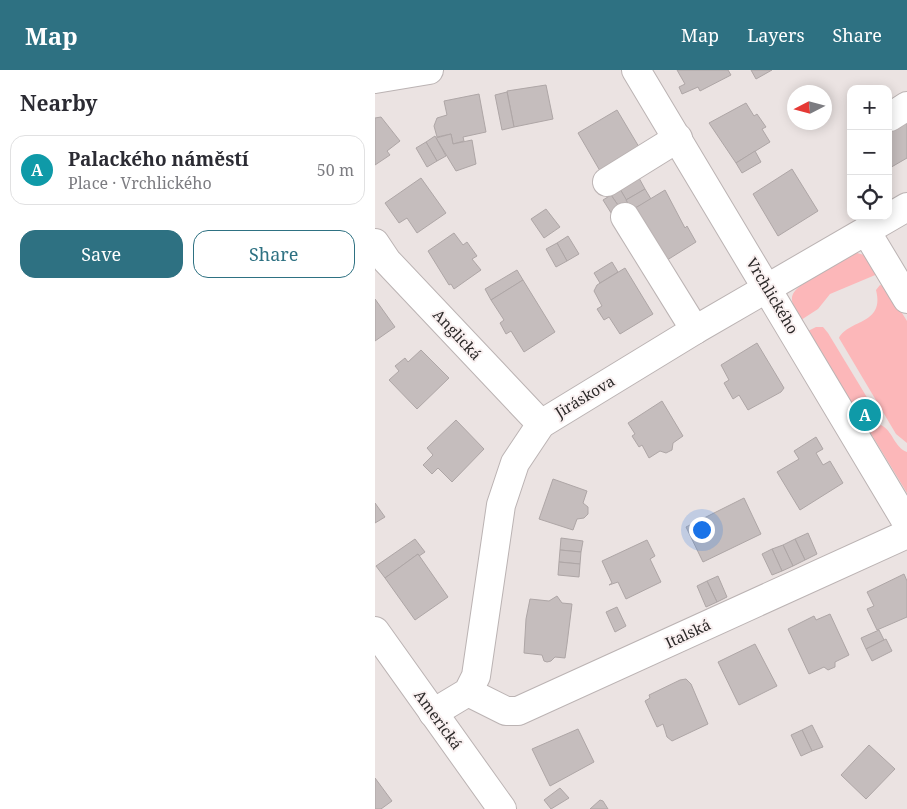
<!DOCTYPE html>
<html lang="en">
<head>
<meta charset="utf-8">
<style>
	:root { --surface:#fff; --page:#f7f7f7; --text:#2b2b33; --muted:#7c7c81; --line:#e1e1e2; --accent:#2e7182 }
	body { margin:0; font-family:"Noto Serif",serif; background:var(--page); color:var(--text) }
	.controls { position:absolute; right:15px; top:15px; display:grid; overflow:hidden; border-radius:10px; box-shadow:0 2px 12px #0003 }
	.controls button { width:45px; height:45px; display:grid; place-items:center; padding:0; border:0; border-bottom:1px solid var(--line); background:var(--surface); color:var(--text); font:25px sans-serif }
	.compass { position:absolute; left:412px; top:15px; width:45px; height:45px; border-radius:50%; background:var(--surface); box-shadow:0 2px 12px #0003; rotate:264deg }
	.you { position:absolute; left:326px; top:459px; width:18px; height:18px; margin:-12px; border:4px solid #fff; border-radius:50%; background:#1a73e8; box-shadow:0 0 0 8px #1a73e833 }
	.badge { display:grid; place-items:center; width:32px; height:32px; border-radius:50%; background:var(--accent); color:#fff; font-size:16px; font-weight:700 }
	.pin { position:absolute; translate:-50% -50%; border:2px solid #fff; box-shadow:0 1px 5px #0006 }
	.list { margin:0; padding:0; list-style:none }
	h2 { display:flex; justify-content:space-between; align-items:center; height:65px; margin:0; padding:0 20px; font-size:21px }
	h2 small { font-size:16px; font-weight:400; color:var(--muted) }
	.list li { display:grid; grid-template-columns:32px 1fr auto; gap:15px; align-items:center; box-sizing:border-box; height:70px; margin:0 10px 10px; padding:0 10px; border:1px solid var(--line); border-radius:15px }
	.list b { display:block; font-size:19px; white-space:nowrap }
	.list p { margin:0; font-size:16px; white-space:nowrap; color:var(--muted) }
	.list em { font-size:16px; font-style:normal; color:var(--muted) }
	.actions { display:flex; gap:10px; padding:15px 20px }
	.actions a { flex:1; padding:11px 0; border:1px solid var(--accent); border-radius:15px; text-align:center; font-size:18px; color:var(--accent) }
	.actions .main { background:var(--accent); color:#fff }
	.icon { flex:none; width:28px; height:28px; fill:none; stroke:currentColor; stroke-width:2; stroke-linecap:round; stroke-linejoin:round }
	.map { position:relative; flex:none; width:532px; height:739px; overflow:hidden }
	header { display:flex; align-items:center; gap:30px; box-sizing:border-box; height:70px; padding:0 25px; background:var(--accent); color:#fff }
	header strong { font-size:24px }
	nav { display:flex; gap:28px; margin-inline-start:auto; font-size:18px }
	main { display:flex }
	aside { flex:1; background:var(--surface) }
	.map>svg:first-child { display:block }
	.green { fill:#fcb7b9 }
	.building { fill:#c5bdbd; stroke:#aea6a6 }
	.lines { fill:none; stroke-linecap:round; stroke-linejoin:round }
	.minor-casing { stroke:#bbb3b3; stroke-width:30 }
	.minor { stroke:#fff; stroke-width:28 }
	.labels { text-anchor:middle; stroke-width:4; stroke-linejoin:round; paint-order:stroke }
	.street-label { font-size:15px; fill:#2b2828; stroke:#f9f0f0 }
</style>
</head>
<body>
<header>
<strong>Map</strong>
<nav><a>Map</a><a>Layers</a><a>Share</a></nav>
</header>
<main>
<aside>
<h2>Nearby<small></small></h2>
<ul class="list">
<li><span class="badge" style="background:#0f9aa8">A</span><div><b>Palackého náměstí</b><p>Place · Vrchlického</p></div><em>50 m</em></li>
</ul>
<div class="actions"><a class="main">Save</a><a>Share</a></div>
</aside>
<div class="map">
<svg width="532" height="739" viewBox="0 0 532 739">
	<rect width="100%" height="100%" fill="#ebe3e2"/>
	<!-- green -->
	<g class="green">
		<path d="M482 183 493 186 505 203 455 224 443 239 426 250C422 243 414 232 418 224 423 213 469 187 482 183Z"/>
		<path d="M505 215 510 216 532 251V373L521 364 464 268C474 249 510 255 501 220Z"/>
		<polygon points="441,257 448,257 453,263 499,339 498,349 490,355 433,261"/>
		<path d="M506 355C518 361 519 377 532 382V423L495 362Z"/>
	</g>
	<!-- building -->
	<g class="building">
		<polygon points="302,0 353,0 356,5 325,21 323,17 307,24 304,17 310,14"/>
		<polygon points="376,0 397,0 381,9"/>
		<polygon points="171,15 178,49 139,57 132,21"/>
		<polygon points="132,22 139,57 127,60 120,25"/>
		<polygon points="104,24 111,62 88,67 89,71 78,74 76,64 62,67 59,56 62,48 72,45 69,31"/>
		<polygon points="371,33 379,46 382,44 391,57 387,59 395,72 361,93 334,53"/>
		<polygon points="242,40 264,77 228,106 203,63"/>
		<polygon points="6,47 25,71 12,81 15,85 0,95 0,48"/>
		<polygon points="532,47 532,88 513,99 513,58"/>
		<polygon points="76,64 78,74 97,70 101,94 81,101 61,68"/>
		<polygon points="60,66 71,86 62,91 51,72"/>
		<polygon points="51,72 62,91 52,97 41,78"/>
		<polygon points="380,81 386,92 367,103 361,93"/>
		<polygon points="417,99 443,141 403,166 378,124"/>
		<polygon points="46,108 71,143 42,163 32,148 24,153 10,133"/>
		<polygon points="264,108 270,119 251,130 245,119"/>
		<polygon points="245,119 255,136 247,141 236,125"/>
		<polygon points="270,119 276,129 257,140 251,130"/>
		<polygon points="290,120 310,158 312,156 321,172 289,192 257,140"/>
		<polygon points="236,125 247,141 238,146 228,130"/>
		<polygon points="171,139 185,157 169,168 156,149"/>
		<polygon points="79,163 88,175 92,172 102,186 97,189 106,200 79,219 76,214 74,215 53,181"/>
		<polygon points="193,166 204,184 192,191 182,173"/>
		<polygon points="182,173 192,191 181,197 171,179"/>
		<polygon points="237,192 243,202 225,213 219,203"/>
		<polygon points="250,198 278,244 245,264 234,247 229,250 222,239 227,236 219,221 222,215"/>
		<polygon points="142,200 148,210 116,230 110,219"/>
		<polygon points="148,210 180,262 149,282 136,261 131,264 125,253 129,250 116,230"/>
		<polygon points="0,229 20,257 0,271"/>
		<polygon points="382,273 409,318 406,322 373,340 364,325 358,329 349,313 354,310 346,295"/>
		<polygon points="46,280 74,308 42,339 14,310 24,301 20,296 30,288 33,292"/>
		<polygon points="287,331 308,366 298,373 297,380 291,383 285,381 274,388 267,375 264,377 257,366 260,364 253,353"/>
		<polygon points="81,350 109,379 77,412 63,398 57,404 48,395 58,385 52,378"/>
		<polygon points="441,367 448,379 441,383 448,395 455,391 468,413 425,440 402,402 424,389 419,381"/>
		<polygon points="178,409 212,421 208,433 213,437 213,444 209,448 202,449 198,460 164,449"/>
		<polygon points="369,428 386,464 328,492 311,457"/>
		<polygon points="0,433 10,447 0,453"/>
		<polygon points="433,463 442,484 430,490 420,469"/>
		<polygon points="186,468 208,471 206,482 185,480"/>
		<polygon points="40,469 50,482 44,486 43,484 10,508 1,496"/>
		<polygon points="420,469 430,490 418,496 408,475"/>
		<polygon points="272,470 280,486 275,489 286,512 251,529 243,512 234,515 237,513 227,491"/>
		<polygon points="408,475 418,496 407,501 397,479"/>
		<polygon points="397,479 407,501 397,505 387,484"/>
		<polygon points="185,480 206,482 205,494 184,492"/>
		<polygon points="43,484 73,527 40,550 10,508"/>
		<polygon points="184,492 205,494 204,507 183,505"/>
		<polygon points="529,504 532,511 532,547 502,560 492,539 499,536 492,522"/>
		<polygon points="343,506 352,527 342,532 332,511"/>
		<polygon points="332,511 342,532 331,537 322,516"/>
		<polygon points="182,526 187,533 197,534 192,574 190,588 180,587 176,591 172,592 169,591 167,585 149,583 151,549 155,529 174,531"/>
		<polygon points="242,537 251,556 240,562 231,542"/>
		<polygon points="455,544 474,585 460,592 460,597 453,600 449,597 434,604 413,559 439,546 441,550"/>
		<polygon points="504,560 509,570 491,579 486,568"/>
		<polygon points="511,569 517,581 497,591 491,579"/>
		<polygon points="380,574 402,616 364,635 343,592"/>
		<polygon points="311,609 316,614 333,654 297,671 292,667 288,654 282,657 270,631 275,628 274,625 305,610"/>
		<polygon points="437,655 448,677 437,681 427,660"/>
		<polygon points="203,659 219,692 175,716 157,679"/>
		<polygon points="427,660 437,681 426,686 416,665"/>
		<polygon points="494,675 520,699 491,729 466,705"/>
		<polygon points="0,708 17,731 6,739 0,739"/>
		<polygon points="185,718 194,728 176,739 169,730"/>
		<polygon points="225,730 228,731 233,739 215,739"/>
	</g>
	<g class="lines">
		<!-- minor casing -->
		<g class="minor-casing">
			<g id="minor">
				<polyline points="261,0 532,453"/>
				<polyline points="0,9 54,0"/>
				<polyline points="515,47 532,36"/>
				<polyline points="232,112 303,68"/>
				<polyline points="250,147 320,260"/>
				<polyline points="491,161 532,229"/>
				<polyline points="0,173 12,191 166,354"/>
				<polyline points="0,561 127,739"/>
				<polyline points="93,622 131,641 143,641 532,464"/>
				<polyline points="58,643 93,622 101,606 126,435 140,393 166,354 320,260 532,137"/>
			</g>
		</g>
		<!-- minor -->
		<use href="#minor" class="minor"/>
	</g>
	<g class="labels">
		<!-- street labels -->
		<g class="street-label">
			<text transform="translate(397 226) rotate(59)" y="5">Vrchlického</text>
			<text transform="translate(82 265) rotate(47)" y="5">Anglická</text>
			<text transform="translate(210 327) rotate(-31)" y="5">Jiráskova</text>
			<text transform="translate(313 564) rotate(-25)" y="5">Italská</text>
			<text transform="translate(63 650) rotate(54)" y="5">Americká</text>
		</g>
	</g>
</svg>
<div class="controls">
<button>+</button>
<button>−</button>
<button><svg class="icon" aria-label="locate" viewBox="0 0 24 24"><circle cx="12" cy="12" r="6"/><path d="M12 2v4M12 18v4M2 12h4M18 12h4"/></svg></button>
</div>
<svg class="compass" viewBox="-18 -18 36 36"><path d="M0-13l5 13h-10z" fill="#e53935"/><path d="M0 13l5-13h-10z" fill="#7c7c81"/></svg>
<div class="you"></div>
<div class="pin badge" style="left:490px;top:345px;background:#0f9aa8">A</div>
</div>
</main>
</body>
</html>
